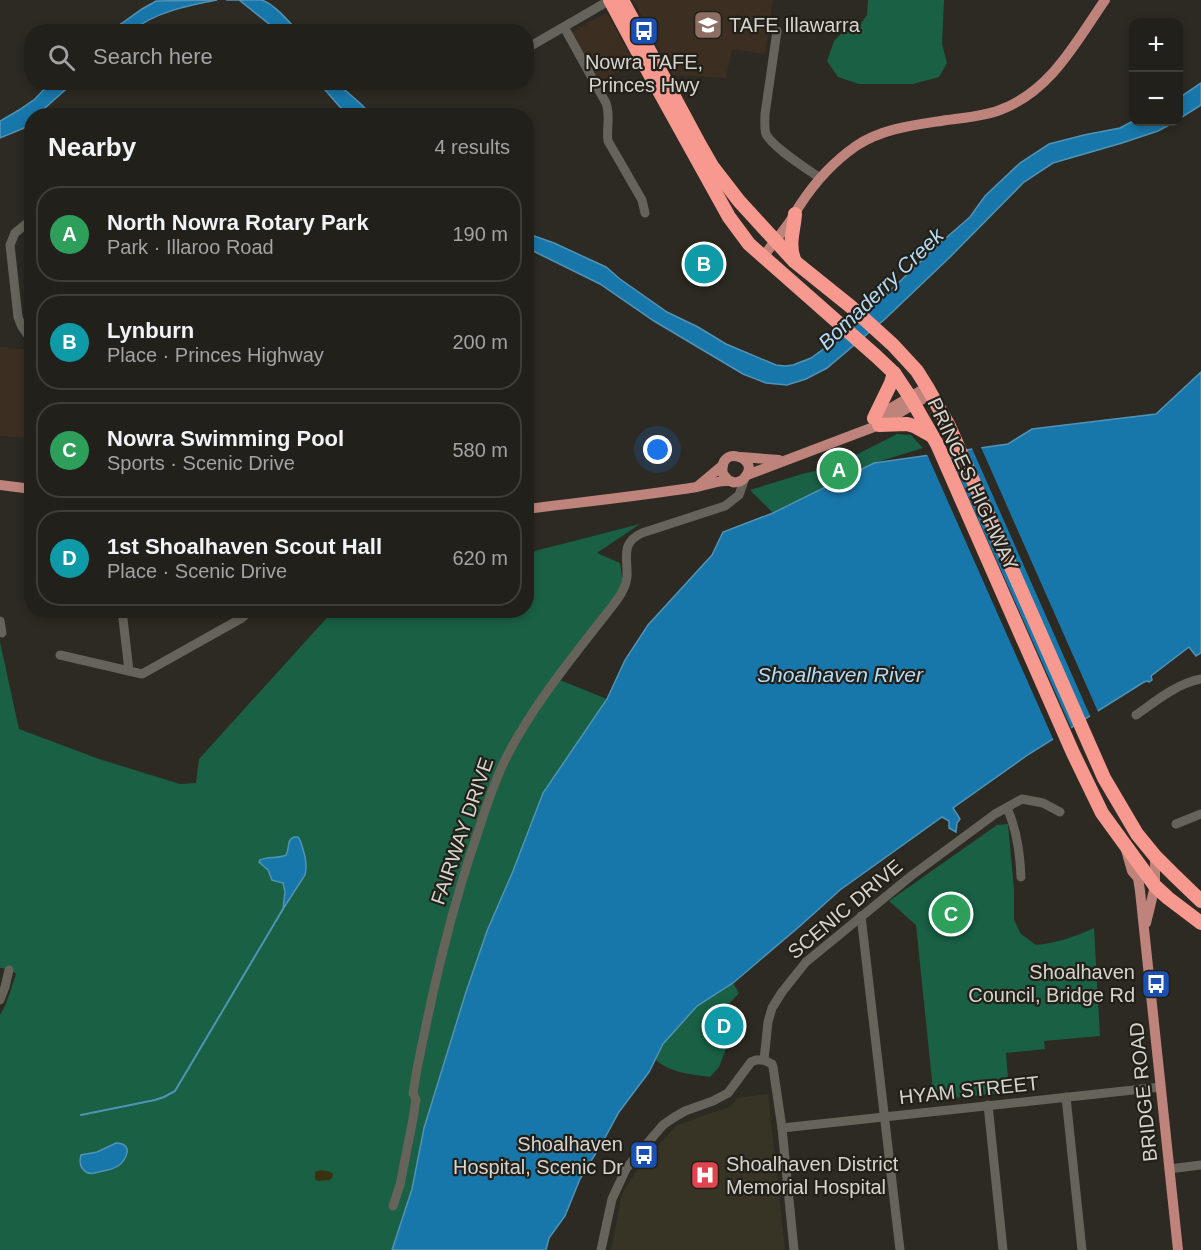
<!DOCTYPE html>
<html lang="en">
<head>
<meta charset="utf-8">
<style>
	:root { --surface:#21201a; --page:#2d2d27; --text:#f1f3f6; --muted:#a2a3a2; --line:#3e3e39; --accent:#55cec5 }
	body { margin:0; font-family:Helvetica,sans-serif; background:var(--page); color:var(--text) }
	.controls { position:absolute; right:18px; top:18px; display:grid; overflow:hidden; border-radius:12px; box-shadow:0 3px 9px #0003 }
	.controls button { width:54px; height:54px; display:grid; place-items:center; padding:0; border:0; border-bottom:2px solid var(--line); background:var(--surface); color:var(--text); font:30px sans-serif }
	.you { position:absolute; left:658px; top:450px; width:21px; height:21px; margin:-15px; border:4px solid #fff; border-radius:50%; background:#1a73e8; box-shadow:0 0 0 9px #1a73e833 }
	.badge { display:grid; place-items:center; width:39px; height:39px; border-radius:50%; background:var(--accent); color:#fff; font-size:20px; font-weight:700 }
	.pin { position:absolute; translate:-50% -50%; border:3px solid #fff; box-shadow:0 2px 6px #0006 }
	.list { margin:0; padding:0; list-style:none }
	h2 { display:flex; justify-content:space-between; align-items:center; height:78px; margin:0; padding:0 24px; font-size:26px }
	h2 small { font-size:20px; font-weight:400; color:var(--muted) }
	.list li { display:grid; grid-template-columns:39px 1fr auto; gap:18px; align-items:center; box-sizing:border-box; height:96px; margin:0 12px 12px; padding:0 12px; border:2px solid var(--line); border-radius:24px }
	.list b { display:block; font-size:22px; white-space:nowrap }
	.list p { margin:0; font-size:20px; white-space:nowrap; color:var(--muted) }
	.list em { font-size:20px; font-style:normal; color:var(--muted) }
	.icon { flex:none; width:33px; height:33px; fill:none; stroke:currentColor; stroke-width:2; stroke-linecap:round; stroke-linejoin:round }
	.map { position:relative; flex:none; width:1201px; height:1250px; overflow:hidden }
	.search { position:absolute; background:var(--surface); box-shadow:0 3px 9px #0003; left:24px; top:24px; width:510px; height:66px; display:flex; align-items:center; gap:15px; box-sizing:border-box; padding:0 21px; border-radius:24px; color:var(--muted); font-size:22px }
	.panel { position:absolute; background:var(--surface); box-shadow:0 3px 9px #0003; left:24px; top:108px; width:510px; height:510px; border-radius:24px }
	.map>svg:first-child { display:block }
	.built { fill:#373325 }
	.education { fill:#3d2e22 }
	.green { fill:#196044 }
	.sand { fill:#393110 }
	.water { fill:#1877aa; stroke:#5193b5; stroke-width:1.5 }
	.pier { fill:#2c2a22 }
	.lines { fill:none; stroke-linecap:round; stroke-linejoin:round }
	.stream { stroke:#5193b5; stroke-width:2 }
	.minor { stroke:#66635a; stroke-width:9 }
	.major { stroke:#be837a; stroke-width:10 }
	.highway { stroke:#f8998f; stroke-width:14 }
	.labels { text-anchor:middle; stroke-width:4.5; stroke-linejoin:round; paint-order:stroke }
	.poi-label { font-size:20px; fill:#d6d4cf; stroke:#222019; text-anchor:start }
	.street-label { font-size:20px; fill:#d6d4cf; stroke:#222019 }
	.water-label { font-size:21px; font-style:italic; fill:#b4dcf8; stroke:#222019 }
</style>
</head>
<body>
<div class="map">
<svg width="1201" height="1250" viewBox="0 0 1201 1250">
	<rect width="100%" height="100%" fill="#2c2a22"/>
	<!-- built -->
	<polygon class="built" points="768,1094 785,1250 611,1250 621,1198 625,1188 642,1163 677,1125 731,1106 737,1098"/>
	<!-- education -->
	<g class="education">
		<polygon points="633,0 773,0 765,54 732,49 726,78 673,75"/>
		<polygon points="604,14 608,15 634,63 597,83 570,33"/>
		<polygon points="0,347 30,350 31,353 31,438 0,436"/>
	</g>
	<!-- green -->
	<g class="green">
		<polygon points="868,0 944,0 942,44 947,63 939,77 913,84 859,84 838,77 827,61 834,41 842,33 857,29 867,15"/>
		<polygon points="897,434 911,435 923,448 874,463 773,513 750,490 802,474 832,467"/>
		<polygon points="640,524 597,553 620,563 623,583 615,599 555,678 607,699 543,793 513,871 487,931 424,1128 412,1189 392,1250 0,1250 0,1015 6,1004 16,974 10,969 0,968 0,642 19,729 99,759 180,784 196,783 199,759 333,611 526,610 527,553"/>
		<path d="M1008 824 1014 890V920L1021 934 1036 945C1057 943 1074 937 1094 928L1100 1036 1044 1041 1045 1049 1006 1053 1009 1092 934 1100 916 925 889 901 997 825Z"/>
		<path d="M733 983 739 993 728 1005 731 1036 719 1067 710 1077C691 1074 669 1073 655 1059L663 1044 697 1006Z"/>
	</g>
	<!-- sand -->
	<polygon class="sand" points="320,1170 331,1172 333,1174 332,1178 329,1180 318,1181 315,1179 315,1172"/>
	<!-- water -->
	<g class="water">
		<path d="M217 0C189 5 153 13 132 31H111L142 9 156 1Z"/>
		<path d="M226 0C237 0 250 0 261 0 272 2 290 22 297 31H278L239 0Z"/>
		<polygon points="51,82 73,83 37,115 32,116 31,121 24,128 0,138 0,121 19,110 35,99"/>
		<polygon points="319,83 337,83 362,105 371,115 347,115"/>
		<polygon points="1201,83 1201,105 1179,119 1179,98"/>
		<polygon points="1133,121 1175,122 1158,131 1122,143 1053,163 1024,182 949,258 885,319 827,368 806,379 787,385 766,383 743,374 654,321 600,284 527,248 526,233 554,243 606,267 620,279 667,312 698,327 726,344 776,365 785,366 793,365 811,358 848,331 939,244 970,217 985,196 1020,163 1049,144 1084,135 1120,128"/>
		<polygon points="1201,372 1201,653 1196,656 1189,647 1151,676 1152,680 1149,682 1148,681 1144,682 1029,754 953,808 960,819 957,823 956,832 949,828 949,821 942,817 840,890 800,926 733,983 697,1006 663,1044 649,1072 619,1112 602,1143 580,1179 565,1216 549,1238 546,1250 392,1250 412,1189 424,1128 466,992 487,931 513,871 543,793 607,699 625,660 648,625 712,555 723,532 773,513 874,463 1008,444 1032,429 1156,414"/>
		<path d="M294 837H298L300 840C304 852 308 863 305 875L283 909 285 892 283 883 272 880 268 870 259 862 260 860C268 856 278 859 286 855 290 849 286 840 294 837Z"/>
		<path d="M116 1143C134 1143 127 1160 118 1166 112 1170 106 1170 99 1172 94 1173 91 1175 86 1172 80 1168 79 1161 81 1155L97 1152Z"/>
	</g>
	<!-- pier -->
	<g class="pier">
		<polygon points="980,445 1099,714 1091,718 971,446"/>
		<polygon points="947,449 1072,730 1054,741 926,452"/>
	</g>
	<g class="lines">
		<!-- stream -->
		<polyline class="stream" points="81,1115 155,1100 164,1097 175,1091 283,909"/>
		<!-- minor -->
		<g class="minor">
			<path d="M564 27 606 103C611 117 606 127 608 141L642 200 645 213"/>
			<path d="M777 31 765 114C765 120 764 128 766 134 772 147 807 169 820 178"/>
			<polyline points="529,47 610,0"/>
			<polyline points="32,221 26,224 15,233 10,245 18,317 22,327 32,341"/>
			<polyline points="122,610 129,671"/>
			<polyline points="0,621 2,633"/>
			<polyline points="60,655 142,674 242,618 251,610"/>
			<path d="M1136 715C1156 701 1176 684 1201 679"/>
			<path d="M1007 808C1017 830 1020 852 1021 877"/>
			<polyline points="1176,824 1201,814"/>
			<polyline points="861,916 900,1250"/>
			<polyline points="0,1000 5,987 9,970"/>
			<polyline points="764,1060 768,1022 772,1008 782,992 806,962 911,876 995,814 1022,799 1043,803 1060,812"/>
			<polyline points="764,1060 772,1064 773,1067 782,1128 794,1250"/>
			<polyline points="1066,1097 1082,1250"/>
			<polyline points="988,1105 1003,1250"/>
			<polyline points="782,1128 1161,1087"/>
			<polyline points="1169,1169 1201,1165"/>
			<path d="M393 1206 400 1185 412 1124 416 1100 413 1093 417 1069C433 989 451 909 478 832 486 807 494 783 505 760 534 702 578 651 617 600 622 593 626 586 627 577 628 558 620 543 642 533L725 506 739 495 745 478"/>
			<polyline points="601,1250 612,1199 626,1169 633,1160 663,1125 673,1118 685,1111 713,1101 728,1093 751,1062 756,1060 764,1060"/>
		</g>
		<!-- major -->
		<g class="major">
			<path d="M763 257C773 243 784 231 793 217 796 213 797 209 800 205 815 182 833 162 856 146 883 128 915 125 947 120 965 118 984 116 1000 110 1051 91 1076 42 1105 0"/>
			<polyline points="872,419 927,387"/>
			<polyline points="741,457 779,460"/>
			<polyline points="747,475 879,425 931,394"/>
			<polyline points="0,485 32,489"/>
			<polyline points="698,486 723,465"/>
			<path d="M526 509C583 502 640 496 697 487 705 485 720 480 728 481 736 481 730 484 737 482 740 482 743 480 745 477 762 458 717 443 723 474L729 481"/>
			<polyline points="1126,850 1132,871 1138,878 1140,891 1178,1250"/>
			<polyline points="1146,923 1155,886 1155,856"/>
		</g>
		<!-- highway -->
		<g class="highway">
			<polyline points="610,0 648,71 729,217 749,244 876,356 894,373 910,397 937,444 1073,753 1102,813 1155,886 1168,898 1201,923"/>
			<polyline points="622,0 700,145 712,166 739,201 794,261 850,306 893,345 917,371 927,387 949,426 1104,778 1137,834 1155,856 1174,875 1201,901"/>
			<path d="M794 259C788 244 794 230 795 214"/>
			<polyline points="874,418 891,383 894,373"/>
			<polyline points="879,425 907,424 914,426 932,436"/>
		</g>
	</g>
	<!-- icons -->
	<defs>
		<g id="university-square" transform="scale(1.5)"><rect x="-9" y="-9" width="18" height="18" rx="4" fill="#8d6e63" stroke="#222019"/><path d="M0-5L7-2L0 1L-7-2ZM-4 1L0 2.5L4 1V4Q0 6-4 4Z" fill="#fff"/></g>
		<g id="bus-square" transform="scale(1.5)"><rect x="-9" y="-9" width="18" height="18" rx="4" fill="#1a4fb4" stroke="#222019"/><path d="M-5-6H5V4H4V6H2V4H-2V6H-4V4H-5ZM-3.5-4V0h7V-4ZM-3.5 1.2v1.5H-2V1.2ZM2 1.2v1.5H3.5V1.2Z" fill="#fff"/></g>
		<g id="hospital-square" transform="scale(1.5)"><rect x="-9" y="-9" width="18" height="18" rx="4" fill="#e0444e" stroke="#222019"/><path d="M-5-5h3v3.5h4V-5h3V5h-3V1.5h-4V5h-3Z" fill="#fff"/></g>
	</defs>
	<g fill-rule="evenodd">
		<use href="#university-square" x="708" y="25"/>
		<use href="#bus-square" x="644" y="31"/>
		<use href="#bus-square" x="1156" y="984"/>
		<use href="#bus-square" x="644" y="1155"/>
		<use href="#hospital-square" x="705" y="1175"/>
	</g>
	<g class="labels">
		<!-- poi labels -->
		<g class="poi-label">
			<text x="729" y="32">TAFE Illawarra</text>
			<text x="644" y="69" text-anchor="middle">Nowra TAFE,<tspan x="644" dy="23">Princes Hwy</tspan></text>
			<text x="1135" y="979" text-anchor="end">Shoalhaven<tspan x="1135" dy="23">Council, Bridge Rd</tspan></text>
			<text x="623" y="1151" text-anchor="end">Shoalhaven<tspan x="623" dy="23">Hospital, Scenic Dr</tspan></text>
			<text x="726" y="1171">Shoalhaven District<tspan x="726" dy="23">Memorial Hospital</tspan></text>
		</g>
		<!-- street labels -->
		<g class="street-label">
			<text transform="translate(973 484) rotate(65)" y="7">PRINCES HIGHWAY</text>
			<text transform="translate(462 831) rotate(-71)" y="7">FAIRWAY DRIVE</text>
			<text transform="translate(845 909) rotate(-40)" y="7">SCENIC DRIVE</text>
			<text transform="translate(969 1090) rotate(-6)" y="7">HYAM STREET</text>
			<text transform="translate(1143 1092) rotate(-96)" y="7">BRIDGE ROAD</text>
		</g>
		<!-- water labels -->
		<g class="water-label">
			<text transform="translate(881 289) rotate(-44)" y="7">Bomaderry Creek</text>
			<text x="840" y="682">Shoalhaven River</text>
		</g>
	</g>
</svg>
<div class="controls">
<button>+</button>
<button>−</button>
</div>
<div class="you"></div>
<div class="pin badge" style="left:839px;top:470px;background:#2e9e5b">A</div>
<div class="pin badge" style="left:704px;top:264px;background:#0f9aa8">B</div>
<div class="pin badge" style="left:951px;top:914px;background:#2e9e5b">C</div>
<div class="pin badge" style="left:724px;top:1026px;background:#0f9aa8">D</div>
<div class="search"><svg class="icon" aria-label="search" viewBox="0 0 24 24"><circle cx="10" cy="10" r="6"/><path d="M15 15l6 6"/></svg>Search here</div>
<section class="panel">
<h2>Nearby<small>4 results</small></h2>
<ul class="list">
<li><span class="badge" style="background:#2e9e5b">A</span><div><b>North Nowra Rotary Park</b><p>Park · Illaroo Road</p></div><em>190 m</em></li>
<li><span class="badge" style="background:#0f9aa8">B</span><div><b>Lynburn</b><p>Place · Princes Highway</p></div><em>200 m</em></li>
<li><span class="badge" style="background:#2e9e5b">C</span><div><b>Nowra Swimming Pool</b><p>Sports · Scenic Drive</p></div><em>580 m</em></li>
<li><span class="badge" style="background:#0f9aa8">D</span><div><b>1st Shoalhaven Scout Hall</b><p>Place · Scenic Drive</p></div><em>620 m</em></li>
</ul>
</section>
</div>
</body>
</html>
